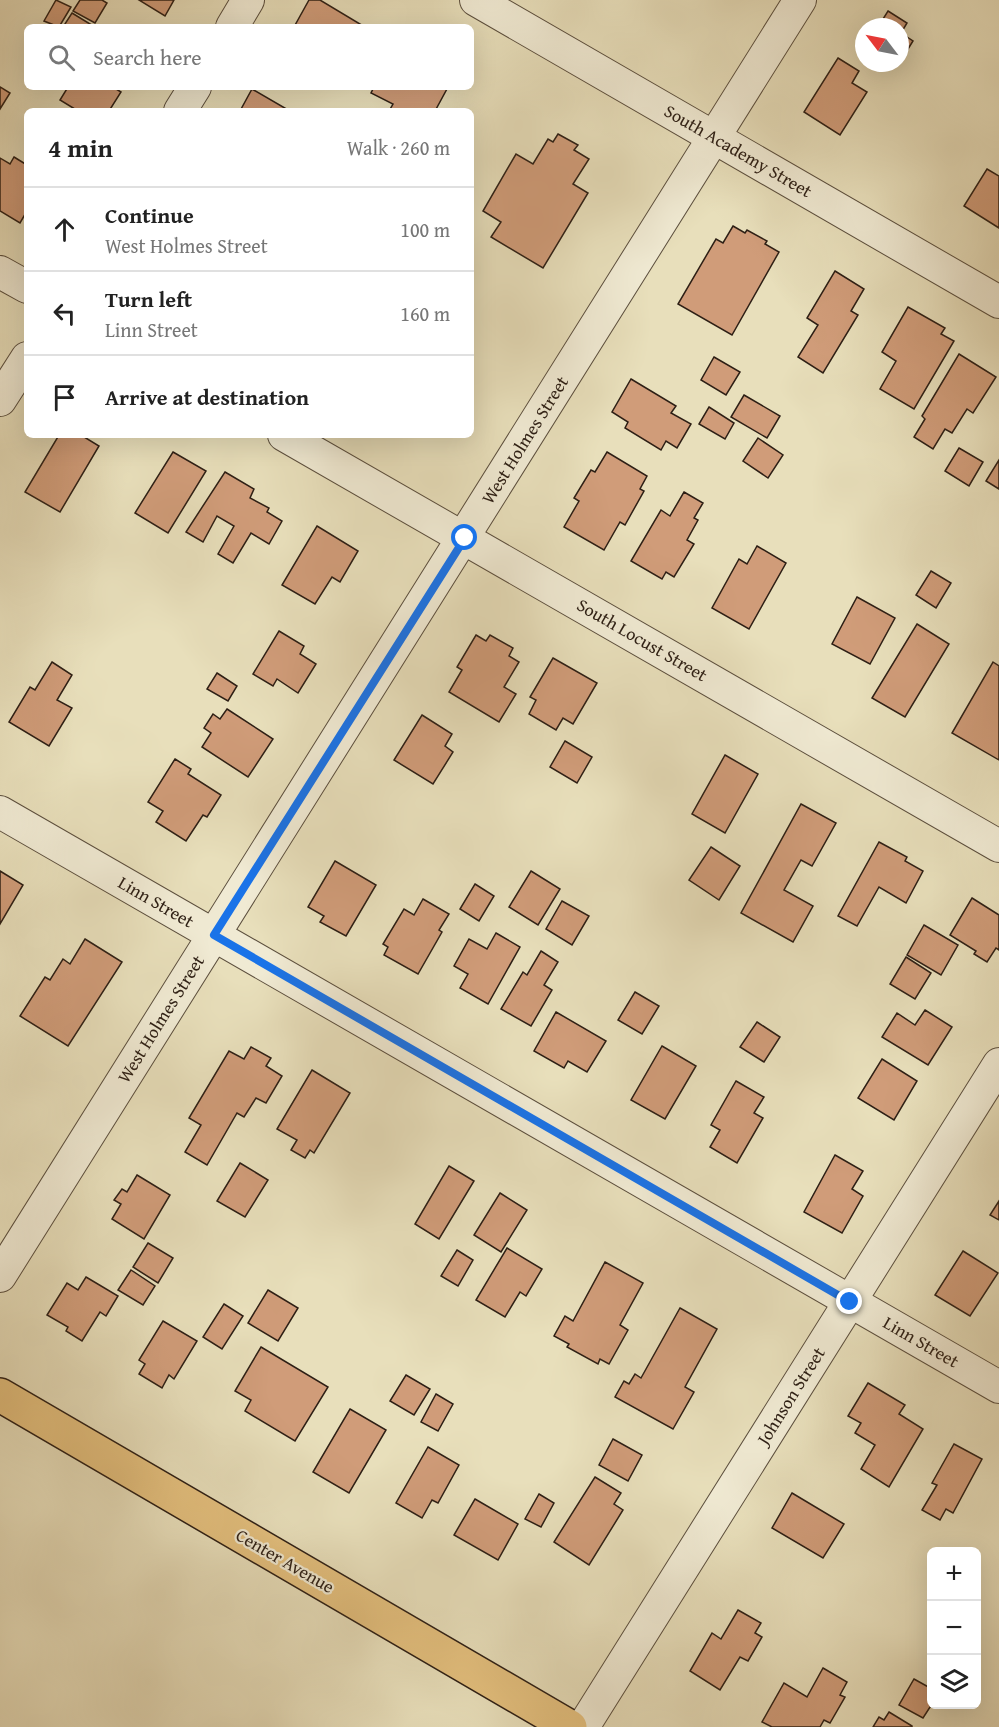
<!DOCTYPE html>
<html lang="en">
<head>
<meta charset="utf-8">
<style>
	:root { --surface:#fff; --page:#f2f2f2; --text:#222; --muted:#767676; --line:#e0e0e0 }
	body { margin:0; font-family:"Gentium Book Plus",serif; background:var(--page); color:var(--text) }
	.controls { position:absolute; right:18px; bottom:18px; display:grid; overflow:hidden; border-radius:9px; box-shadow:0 6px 24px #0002 }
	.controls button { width:54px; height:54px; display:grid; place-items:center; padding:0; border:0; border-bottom:2px solid var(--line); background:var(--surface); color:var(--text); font:30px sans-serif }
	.compass { position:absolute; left:855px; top:18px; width:54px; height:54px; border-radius:50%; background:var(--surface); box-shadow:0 6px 24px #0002; rotate:302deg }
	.stop { position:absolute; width:18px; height:18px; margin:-14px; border:4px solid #1a73e8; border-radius:50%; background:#fff }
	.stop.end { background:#1a73e8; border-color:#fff; box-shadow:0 2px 6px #0008 }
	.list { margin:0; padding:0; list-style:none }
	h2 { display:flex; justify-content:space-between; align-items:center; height:78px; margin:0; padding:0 24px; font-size:26px }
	h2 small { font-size:20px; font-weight:400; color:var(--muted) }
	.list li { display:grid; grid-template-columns:39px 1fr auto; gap:18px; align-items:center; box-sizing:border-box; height:84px; padding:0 24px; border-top:2px solid var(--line) }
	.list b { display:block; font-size:22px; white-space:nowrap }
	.list p { margin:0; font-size:20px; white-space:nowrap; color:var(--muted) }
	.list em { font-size:20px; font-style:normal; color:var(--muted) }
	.icon { flex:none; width:33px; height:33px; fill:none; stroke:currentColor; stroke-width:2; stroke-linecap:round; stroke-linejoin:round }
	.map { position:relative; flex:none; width:999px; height:1727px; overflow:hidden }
	.search { position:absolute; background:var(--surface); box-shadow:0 6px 24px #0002; left:24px; top:24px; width:450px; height:66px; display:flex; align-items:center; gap:15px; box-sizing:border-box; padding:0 21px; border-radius:9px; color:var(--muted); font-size:22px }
	.panel { position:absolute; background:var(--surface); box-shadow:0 6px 24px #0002; left:24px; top:108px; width:450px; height:330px; border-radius:9px }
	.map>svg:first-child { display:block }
	.building { fill:#d09c79; stroke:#2d1f15; stroke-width:1.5 }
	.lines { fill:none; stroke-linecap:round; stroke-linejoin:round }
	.street-casing { stroke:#5c4f3e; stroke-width:34 }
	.primary-casing { stroke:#2d1f15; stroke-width:36 }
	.street { stroke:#f0ead3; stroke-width:32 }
	.primary { stroke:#e4c07e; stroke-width:33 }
	.route { stroke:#1a73e8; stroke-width:8 }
	.labels { text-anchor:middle; stroke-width:4.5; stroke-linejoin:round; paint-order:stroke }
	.street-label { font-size:18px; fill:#2d1f15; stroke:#f0ead3 }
</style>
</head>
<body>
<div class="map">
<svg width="999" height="1727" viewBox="0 0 999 1727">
	<rect width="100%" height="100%" fill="#e8dfbb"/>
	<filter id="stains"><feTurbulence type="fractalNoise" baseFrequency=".00333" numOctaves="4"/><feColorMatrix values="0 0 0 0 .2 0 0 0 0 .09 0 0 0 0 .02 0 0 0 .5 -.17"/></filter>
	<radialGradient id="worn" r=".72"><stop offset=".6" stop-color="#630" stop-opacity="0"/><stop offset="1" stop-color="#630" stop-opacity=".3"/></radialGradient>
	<!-- building -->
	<g class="building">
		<polygon points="56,0 71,7 59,27 44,21"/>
		<polygon points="80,0 102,0 107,3 95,23 73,11"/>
		<polygon points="139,0 174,0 165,16"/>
		<polygon points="309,0 320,0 365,27 294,27"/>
		<polygon points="888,11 907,23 901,33 913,41 900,62 900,27 878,27"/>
		<polygon points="72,13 95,27 63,27"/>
		<polygon points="838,58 859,71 852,83 867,92 840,135 804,112"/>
		<polygon points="0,87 10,93 0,109"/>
		<polygon points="68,87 113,87 121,92 109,111 78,111 60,100"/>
		<polygon points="374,87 448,87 435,111 389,111 393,104 371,93"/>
		<polygon points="252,89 290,111 240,111"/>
		<polygon points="558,134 578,145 574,150 589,159 573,184 588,193 543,268 491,237 501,222 483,211 516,154 533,164 548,139 553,142"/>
		<polygon points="14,157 27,165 27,211 20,223 0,211 0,158 10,164"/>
		<polygon points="987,169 999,176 999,228 964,206"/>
		<polygon points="733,226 745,233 747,230 767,241 765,244 779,252 732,335 678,304 716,239 723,243"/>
		<polygon points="835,271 864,289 851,311 858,315 823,373 798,357 818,325 807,318"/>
		<polygon points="908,307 945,328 941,334 954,341 914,409 880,389 896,361 882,352"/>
		<polygon points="959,354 996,377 973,413 967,409 952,433 945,429 933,449 914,437 925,419 922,416"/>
		<polygon points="714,357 740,372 726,395 701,380"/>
		<polygon points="631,379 676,406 671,413 691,424 677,448 666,441 661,450 625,428 628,422 612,412"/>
		<polygon points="744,395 780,416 767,438 731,417"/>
		<polygon points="709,407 734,423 725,439 699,424"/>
		<polygon points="59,435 81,435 99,446 60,512 25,492"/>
		<polygon points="758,438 783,455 768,478 743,461"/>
		<polygon points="959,448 983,462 969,486 945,471"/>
		<polygon points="173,452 206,471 168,533 135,513"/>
		<polygon points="607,452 647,476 640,489 644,491 625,525 620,522 604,550 564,527 579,501 574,498 591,470 595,472"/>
		<polygon points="999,460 999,489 986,481"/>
		<polygon points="225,472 254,489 250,498 269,508 267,512 282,521 269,544 251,533 233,563 218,554 234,526 217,516 203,542 186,532"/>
		<polygon points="684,492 703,503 694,518 698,520 687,540 694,544 674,577 666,572 662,579 631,561 661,510 670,516"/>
		<polygon points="317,526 358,551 340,582 332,577 315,604 282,585"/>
		<polygon points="757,546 786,563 749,629 712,608 739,559 747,564"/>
		<polygon points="931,571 951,583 936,608 916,595"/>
		<polygon points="857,597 895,618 870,664 832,644"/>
		<polygon points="917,624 949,644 905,717 872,698"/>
		<polygon points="279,631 304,646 300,654 316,664 298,693 277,679 273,686 253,674"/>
		<polygon points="476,635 486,641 490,635 513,648 509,656 519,662 504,687 516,694 499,722 449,692 462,670 457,667"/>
		<polygon points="553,658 597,683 573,724 563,718 556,730 529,714 536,700 530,697"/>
		<polygon points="52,662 72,675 57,700 72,708 49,746 9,722 30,687 35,690"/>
		<polygon points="993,662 999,666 999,760 952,733"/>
		<polygon points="217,673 237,686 228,701 207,689"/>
		<polygon points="227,709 273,739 248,777 202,747 211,733 204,728 213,714 220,719"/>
		<polygon points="422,715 452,734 445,746 453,752 433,784 394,760"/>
		<polygon points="565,741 592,757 577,783 550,767"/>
		<polygon points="725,755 758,774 725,833 692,814"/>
		<polygon points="175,759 191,769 188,774 221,795 207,817 203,815 186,841 156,822 163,811 148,802"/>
		<polygon points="801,804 836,823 812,866 801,860 784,890 813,906 793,942 741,913"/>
		<polygon points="879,842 907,857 905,861 923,871 906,903 879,887 857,926 838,916"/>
		<polygon points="711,847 740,866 719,900 689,880"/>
		<polygon points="335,861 376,885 346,936 320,922 324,916 308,907"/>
		<polygon points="0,871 23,885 0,924"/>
		<polygon points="531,871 560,889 538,925 509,907"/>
		<polygon points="475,884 494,896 479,921 460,909"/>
		<polygon points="972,898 999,915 999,950 996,948 987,962 974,954 976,951 950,935"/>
		<polygon points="423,899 449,914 439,930 442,932 418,974 384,955 388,947 383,944 404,909 414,915"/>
		<polygon points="562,901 589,916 572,945 546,929"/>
		<polygon points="924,925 958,945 941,975 907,955"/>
		<polygon points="496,933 520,947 488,1004 460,988 468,974 454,966 469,939 487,949"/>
		<polygon points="85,939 122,962 68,1046 20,1016 45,977 50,980 63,959 70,964"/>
		<polygon points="541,951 558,962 544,985 552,990 531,1026 501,1009 523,972 527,975"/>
		<polygon points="906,957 931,973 915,999 890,984"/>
		<polygon points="635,992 659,1006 642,1034 618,1020"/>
		<polygon points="925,1010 952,1027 928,1065 882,1037 897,1013 915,1025"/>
		<polygon points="556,1012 606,1041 587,1072 568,1061 564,1068 534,1051"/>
		<polygon points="757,1022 780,1037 764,1062 740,1047"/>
		<polygon points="662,1046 696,1066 665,1119 631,1100"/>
		<polygon points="251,1047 271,1058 266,1066 282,1076 266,1103 256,1098 244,1117 237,1113 207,1165 185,1152 201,1125 189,1118 229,1051 244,1059"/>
		<polygon points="882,1059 917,1081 894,1120 858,1098"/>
		<polygon points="312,1070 350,1093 314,1153 310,1150 305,1158 291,1150 297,1140 277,1129"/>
		<polygon points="736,1081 764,1097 754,1113 763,1118 737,1163 710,1147 720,1130 711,1125"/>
		<polygon points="835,1155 863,1171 852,1189 863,1196 842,1233 804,1212"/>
		<polygon points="240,1163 268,1180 245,1217 217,1201"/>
		<polygon points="449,1166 474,1181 439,1239 415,1224"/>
		<polygon points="137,1175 170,1195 144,1239 112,1219 121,1204 114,1200 122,1189 127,1192"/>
		<polygon points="500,1193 527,1210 501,1252 474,1235"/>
		<polygon points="999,1201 999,1220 990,1215"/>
		<polygon points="148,1243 173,1258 158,1283 133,1267"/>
		<polygon points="507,1248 542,1269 526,1296 520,1292 505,1317 476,1300"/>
		<polygon points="457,1250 473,1260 458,1286 441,1276"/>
		<polygon points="963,1251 998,1273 970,1316 935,1295"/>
		<polygon points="605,1262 643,1283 620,1325 628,1330 609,1364 600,1359 598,1364 567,1347 569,1344 554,1336 565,1316 573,1321"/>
		<polygon points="131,1270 155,1286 143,1305 118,1290"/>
		<polygon points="86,1277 118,1296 106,1316 100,1312 82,1341 66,1331 68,1327 47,1315 67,1283 78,1290"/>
		<polygon points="268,1290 298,1308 278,1341 248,1323"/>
		<polygon points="224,1304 243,1316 222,1349 203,1337"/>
		<polygon points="680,1308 717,1329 685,1387 694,1392 673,1429 615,1397 624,1381 629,1384 635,1374 641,1378"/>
		<polygon points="163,1321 197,1341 174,1379 169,1375 162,1388 139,1374 145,1364 139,1360"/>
		<polygon points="261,1347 328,1387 295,1441 245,1411 251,1400 235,1391"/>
		<polygon points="406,1375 430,1389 414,1415 390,1401"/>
		<polygon points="868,1383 905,1405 899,1414 923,1429 889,1487 861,1469 875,1445 855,1433 861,1423 848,1416"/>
		<polygon points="436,1394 453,1404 438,1431 421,1422"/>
		<polygon points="350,1409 386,1430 349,1493 313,1472"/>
		<polygon points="613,1439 642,1455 628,1481 599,1465"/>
		<polygon points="954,1444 982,1459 953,1513 946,1509 940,1520 922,1510 937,1485 932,1483"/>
		<polygon points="428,1447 459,1465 438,1503 432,1500 422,1518 396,1503"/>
		<polygon points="595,1477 621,1493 614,1504 623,1510 589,1565 554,1542"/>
		<polygon points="792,1493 844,1524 823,1558 772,1528"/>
		<polygon points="539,1494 554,1503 541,1527 525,1519"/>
		<polygon points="475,1499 518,1524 498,1560 454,1535"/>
		<polygon points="738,1610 761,1623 755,1633 762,1637 748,1661 740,1657 720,1690 690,1671 712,1633 721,1639"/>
		<polygon points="823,1668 847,1682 840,1695 845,1697 830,1723 824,1720 820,1727 772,1727 762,1722 784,1683 807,1697"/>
		<polygon points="914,1679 932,1689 932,1704 923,1718 899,1705"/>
		<polygon points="889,1712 912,1726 912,1727 873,1727 879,1717 884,1720"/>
	</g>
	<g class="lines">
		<!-- street casing -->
		<g class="street-casing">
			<g id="street">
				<polyline points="476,0 999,302"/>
				<polyline points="232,27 248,0"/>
				<polyline points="180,111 195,87"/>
				<polyline points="0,272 27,287"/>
				<polyline points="0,400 27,358"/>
				<polyline points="284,435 999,846"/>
				<polyline points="0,812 999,1387"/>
				<polyline points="0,1276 800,0"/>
				<polyline points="583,1727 999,1064"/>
			</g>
		</g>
		<!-- primary casing -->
		<g class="primary-casing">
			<polyline id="primary" points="0,1395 570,1727"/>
		</g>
		<!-- street -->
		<use href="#street" class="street"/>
		<!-- primary -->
		<use href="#primary" class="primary"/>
	</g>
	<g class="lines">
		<!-- route -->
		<polyline class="route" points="465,538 214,935 850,1302"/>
	</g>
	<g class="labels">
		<!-- street labels -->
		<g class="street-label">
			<text transform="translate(738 151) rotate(30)" y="6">South Academy Street</text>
			<text transform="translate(525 440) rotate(-58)" y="6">West Holmes Street</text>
			<text transform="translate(642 640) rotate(30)" y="6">South Locust Street</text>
			<text transform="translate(156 902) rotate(30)" y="6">Linn Street</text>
			<text transform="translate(161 1019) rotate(-58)" y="6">West Holmes Street</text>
			<text transform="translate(921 1342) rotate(30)" y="6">Linn Street</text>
			<text transform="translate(791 1396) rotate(-58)" y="6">Johnson Street</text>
			<text transform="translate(285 1561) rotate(30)" y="6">Center Avenue</text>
		</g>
	</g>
	<rect width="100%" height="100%" filter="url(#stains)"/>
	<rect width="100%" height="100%" fill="url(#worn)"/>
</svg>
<div class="controls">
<button>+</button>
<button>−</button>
<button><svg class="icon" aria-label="layers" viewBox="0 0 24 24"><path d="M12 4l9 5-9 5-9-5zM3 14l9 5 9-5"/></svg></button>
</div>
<svg class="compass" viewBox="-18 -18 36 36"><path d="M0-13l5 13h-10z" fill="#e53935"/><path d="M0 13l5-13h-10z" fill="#767676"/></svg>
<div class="stop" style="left:465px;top:538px"></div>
<div class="stop end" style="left:850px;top:1302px"></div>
<div class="search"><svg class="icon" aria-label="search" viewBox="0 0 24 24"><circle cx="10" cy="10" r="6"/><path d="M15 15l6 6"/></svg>Search here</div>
<section class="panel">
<h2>4 min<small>Walk · 260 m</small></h2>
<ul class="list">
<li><svg class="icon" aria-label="ahead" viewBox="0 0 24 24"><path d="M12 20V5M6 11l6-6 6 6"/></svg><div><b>Continue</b><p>West Holmes Street</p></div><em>100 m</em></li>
<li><svg class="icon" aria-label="left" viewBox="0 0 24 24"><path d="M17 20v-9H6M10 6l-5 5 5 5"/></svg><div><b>Turn left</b><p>Linn Street</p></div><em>160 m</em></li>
<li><svg class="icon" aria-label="arrive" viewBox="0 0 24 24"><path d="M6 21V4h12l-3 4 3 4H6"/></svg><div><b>Arrive at destination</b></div></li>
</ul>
</section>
</div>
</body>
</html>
